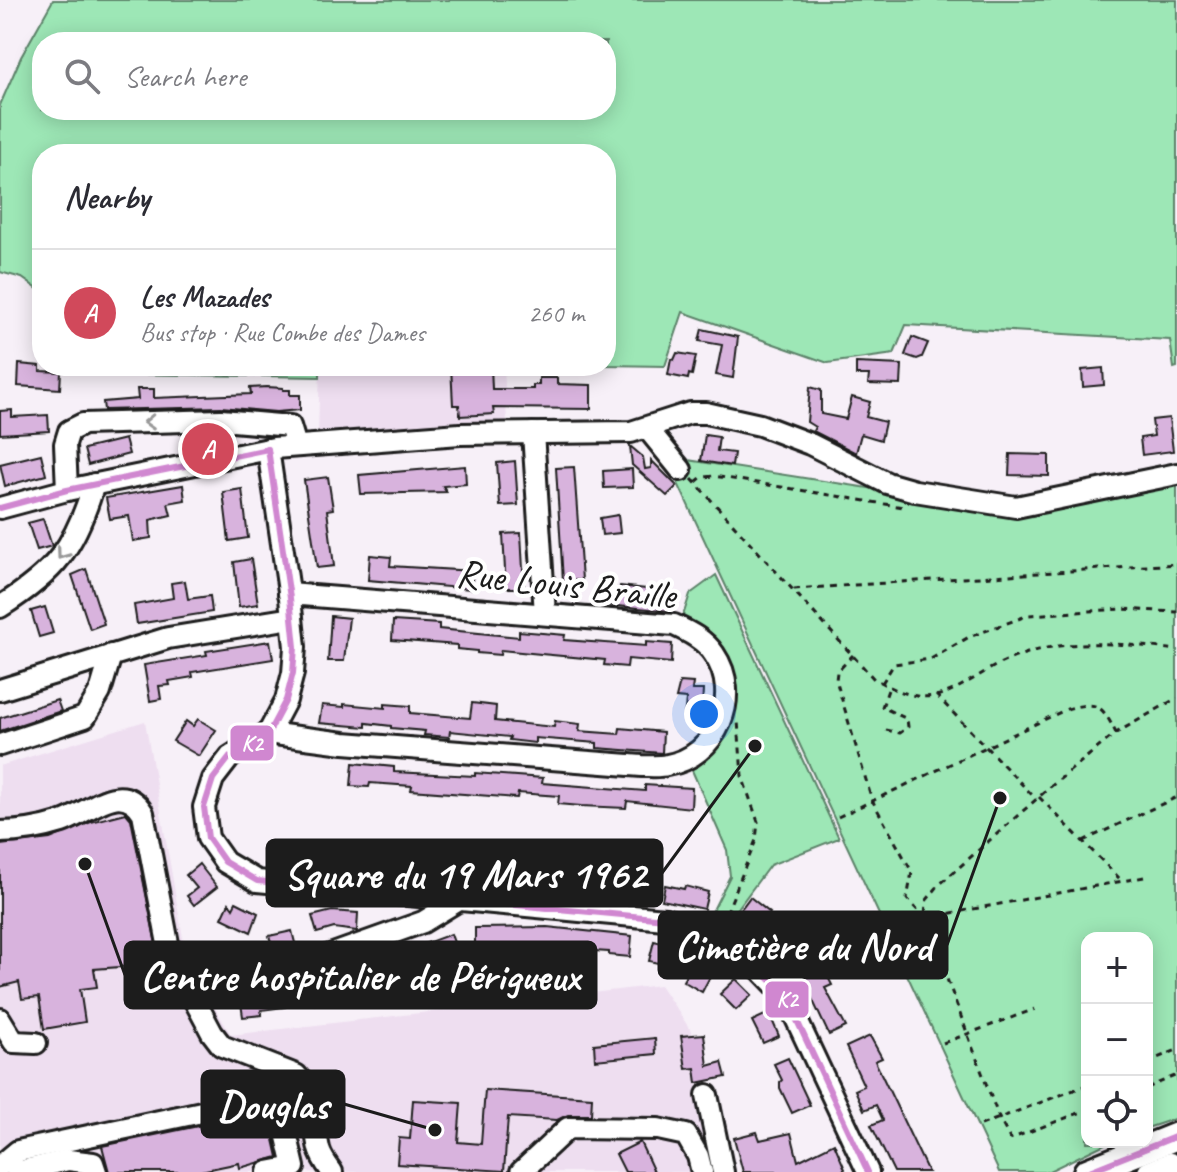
<!DOCTYPE html>
<html lang="en">
<head>
<meta charset="utf-8">
<style>
	:root { --surface:#fff; --page:#f2f2f3; --text:#2b2b33; --muted:#7c7c81; --line:#e1e1e2; --accent:#d1495b }
	body { margin:0; font-family:Caveat,sans-serif; background:var(--page); color:var(--text) }
	.controls { position:absolute; right:24px; bottom:24px; display:grid; overflow:hidden; border-radius:16px; box-shadow:0 4px 20px #0003 }
	.controls button { width:72px; height:72px; display:grid; place-items:center; padding:0; border:0; border-bottom:2px solid var(--line); background:var(--surface); color:var(--text); font:40px sans-serif }
	.you { position:absolute; left:704px; top:714px; width:28px; height:28px; margin:-20px; border:6px solid #fff; border-radius:50%; background:#1a73e8; box-shadow:0 0 0 12px #1a73e833 }
	.badge { display:grid; place-items:center; width:52px; height:52px; border-radius:50%; background:var(--accent); color:#fff; font-size:26px; font-weight:700 }
	.pin { position:absolute; translate:-50% -50%; border:4px solid #fff; box-shadow:0 2px 8px #0006 }
	.list { margin:0; padding:0; list-style:none }
	h2 { display:flex; justify-content:space-between; align-items:center; height:104px; margin:0; padding:0 32px; font-size:34px }
	h2 small { font-size:26px; font-weight:400; color:var(--muted) }
	.list li { display:grid; grid-template-columns:52px 1fr auto; gap:24px; align-items:center; box-sizing:border-box; height:128px; padding:0 32px; border-top:2px solid var(--line) }
	.list b { display:block; font-size:30px; white-space:nowrap }
	.list p { margin:0; font-size:26px; white-space:nowrap; color:var(--muted) }
	.list em { font-size:26px; font-style:normal; color:var(--muted) }
	.icon { flex:none; width:44px; height:44px; fill:none; stroke:currentColor; stroke-width:2; stroke-linecap:round; stroke-linejoin:round }
	.map { position:relative; flex:none; width:1177px; height:1172px; overflow:hidden }
	.search { position:absolute; background:var(--surface); box-shadow:0 4px 20px #0003; left:32px; top:32px; width:584px; height:88px; display:flex; align-items:center; gap:20px; box-sizing:border-box; padding:0 28px; border-radius:32px; color:var(--muted); font-size:30px }
	.panel { position:absolute; background:var(--surface); box-shadow:0 4px 20px #0003; left:32px; top:144px; width:584px; height:232px; border-radius:32px }
	.map>svg:first-child { display:block }
	.built { fill:#eedef0 }
	.green { fill:#9de7b6; stroke:#5c8269; stroke-width:2; fill-rule:evenodd }
	.building { fill:#d8b3dd; stroke:#1c1c1c; stroke-width:2 }
	.lines { fill:none; stroke-linecap:round; stroke-linejoin:round }
	.minor-casing { stroke:#1c1c1c; stroke-width:26 }
	.major-casing { stroke:#1c1c1c; stroke-width:32 }
	.path { stroke:#1c1c1c; stroke-width:3; stroke-dasharray:6 6; stroke-linecap:butt }
	.minor { stroke:#fff; stroke-width:20 }
	.major { stroke:#fff; stroke-width:26 }
	.bus-1-casing { stroke:#fff; stroke-width:12 }
	.bus-1 { stroke:#d087d0; stroke-width:6 }
	.oneway { stroke:#999 }
	.labels { text-anchor:middle; stroke-width:8; stroke-linejoin:round; paint-order:stroke }
	.street-label { font-size:40px; fill:#1c1c1c; stroke:#fff }
	.leader { fill:none; stroke:#1c1c1c; stroke-width:3 }
	.callout-dot { fill:#1c1c1c; stroke:#fff; stroke-width:3 }
	.callout { fill:#1c1c1c; stroke:#1c1c1c; stroke-width:3 }
	.callout-label { font-size:42px; text-anchor:middle; font-weight:bold; fill:#fff }
	.line-badge { stroke:#fff; stroke-width:3 }
	.badge-label { font-size:22px; text-anchor:middle; font-weight:bold; fill:#fff }
</style>
</head>
<body>
<div class="map">
<svg width="1177" height="1172" viewBox="0 0 1177 1172">
	<rect width="100%" height="100%" fill="#f7f0f8"/>
	<filter id="ink" filterUnits="userSpaceOnUse"><feTurbulence type="fractalNoise" baseFrequency=".0125" numOctaves="2"/><feDisplacementMap in="SourceGraphic" scale="16" xChannelSelector="R" yChannelSelector="G"/><feConvolveMatrix kernelMatrix="1 2 1 2 8 2 1 2 1" color-interpolation-filters="sRGB"/></filter>
	<g filter="url(#ink)">
		<!-- built -->
		<g class="built">
			<polygon points="320,366 504,366 507,422 318,435"/>
			<polygon points="145,721 187,961 231,1035 660,985 692,1032 701,1113 716,1172 0,1172 0,766"/>
		</g>
		<!-- green -->
		<g class="green">
			<path d="M53 0H1177V367L1174 368 1170 340 906 325 894 354 828 363 683 312 665 366 606 365V154H42V292L22 278 0 272V105L21 57ZM42 42H606V110H42Z"/>
			<polygon points="105,366 320,366 320,377 131,374"/>
			<polygon points="688,460 1016,511 1177,479 1177,1118 1147,1128 1147,938 1087,938 1087,1142 1109,1142 1047,1172 999,1172 675,477"/>
			<path d="M716 575 839 838 770 865 724 927 708 920 730 876 727 850 691 768C722 747 723 730 730 695L682 619 690 594Z"/>
		</g>
		<!-- building -->
		<g class="building">
			<polygon points="702,329 738,337 733,378 716,375 722,345 699,341"/>
			<polygon points="912,337 928,343 922,357 917,359 905,355"/>
			<polygon points="677,353 696,356 692,375 689,374 688,379 668,375 671,359 674,360"/>
			<polygon points="856,363 902,365 901,385 868,384 869,375 856,375"/>
			<polygon points="19,364 40,366 40,371 61,372 60,389 18,386"/>
			<polygon points="451,366 491,366 492,389 533,389 533,385 539,385 539,378 557,378 557,384 591,385 591,409 493,408 494,414 460,416 459,405 453,405"/>
			<polygon points="1103,368 1104,385 1083,387 1082,370"/>
			<polygon points="267,387 283,388 283,390 290,390 290,395 300,395 300,410 276,412 221,407 104,410 103,402 138,399 137,389 154,389 154,398 251,394 250,388"/>
			<polygon points="810,387 821,390 821,414 846,419 852,397 870,402 866,417 885,422 881,440 861,434 856,453 813,431 815,427 807,422"/>
			<polygon points="12,410 12,417 48,415 49,431 0,434 0,411"/>
			<polygon points="1169,418 1173,451 1142,455 1140,438 1154,436 1152,420"/>
			<polygon points="705,435 719,437 717,451 734,453 732,466 701,461"/>
			<polygon points="125,439 129,454 88,465 84,449"/>
			<polygon points="630,446 643,457 645,469 651,468 651,460 677,486 667,496 632,465"/>
			<polygon points="41,454 46,475 5,486 0,464"/>
			<polygon points="1010,454 1049,455 1049,476 1009,475"/>
			<polygon points="515,461 518,505 500,506 497,463"/>
			<polygon points="465,466 466,484 443,486 447,492 361,494 359,475"/>
			<polygon points="574,467 582,580 563,581 556,468"/>
			<polygon points="632,469 633,487 604,488 603,471"/>
			<polygon points="328,477 333,509 327,510 334,566 317,568 304,480"/>
			<polygon points="183,485 185,500 168,503 171,515 150,520 151,538 133,541 129,516 110,519 106,498"/>
			<polygon points="242,489 248,538 229,541 223,492"/>
			<polygon points="618,515 620,533 602,535 600,518"/>
			<polygon points="43,519 52,546 37,550 28,523"/>
			<polygon points="521,533 524,588 506,588 503,534"/>
			<polygon points="370,555 391,557 390,566 473,571 471,589 368,580"/>
			<polygon points="251,559 258,604 239,607 234,562"/>
			<polygon points="86,569 104,624 90,629 72,575"/>
			<polygon points="185,581 188,599 210,596 212,612 137,624 134,605 173,598 171,583"/>
			<polygon points="620,586 672,592 670,611 595,604 596,589 619,590"/>
			<polygon points="45,607 53,633 39,637 31,611"/>
			<polygon points="331,616 349,618 344,661 328,661"/>
			<polygon points="393,621 439,624 439,629 519,637 519,631 565,635 564,640 646,646 646,642 672,644 671,663 628,659 627,667 604,665 605,660 541,654 501,650 500,655 477,653 477,651 457,649 457,645 392,640"/>
			<polygon points="270,641 273,659 192,672 193,677 169,681 170,685 159,686 161,699 150,701 144,665 207,655 206,651"/>
			<polygon points="680,682 693,683 692,690 703,690 701,720 684,719 686,699 676,698"/>
			<polygon points="57,700 61,711 0,731 0,718"/>
			<polygon points="472,703 496,706 495,721 554,727 555,721 580,724 579,731 619,734 620,728 663,732 662,753 597,748 597,743 535,738 535,743 509,740 510,737 450,731 449,737 424,735 425,731 391,728 391,726 366,723 366,727 319,723 322,705 344,707 344,704 385,708 385,704 410,706 410,713 470,718"/>
			<polygon points="198,719 216,730 199,756 173,741 186,721 193,726"/>
			<polygon points="353,763 394,767 394,772 475,776 475,773 543,778 542,783 645,791 645,785 692,788 691,808 627,801 626,808 581,806 558,804 559,796 518,793 517,798 411,790 412,786 370,783 369,787 351,786"/>
			<polygon points="126,813 131,819 160,964 94,969 97,987 80,989 85,1022 44,1029 39,997 22,999 19,982 0,987 0,845 50,839 91,822"/>
			<polygon points="199,864 217,887 194,905 187,896 197,888 186,875"/>
			<polygon points="665,885 684,889 685,886 708,892 704,909 662,900"/>
			<polygon points="750,897 770,913 760,927 751,921 744,930 732,921"/>
			<polygon points="236,902 258,913 251,932 222,918 229,903 233,908"/>
			<polygon points="332,911 358,913 357,931 334,928 317,933 312,916"/>
			<polygon points="547,927 632,936 630,957 609,955 609,952 547,948 547,951 475,950 475,928"/>
			<polygon points="292,931 297,951 275,956 269,936"/>
			<polygon points="451,934 458,954 413,971 412,968 315,1004 308,986 380,960 381,962 406,953 405,951"/>
			<polygon points="654,941 676,946 672,966 649,961"/>
			<polygon points="698,956 716,965 702,992 683,981"/>
			<polygon points="821,963 832,985 825,988 846,1027 829,1035 800,973"/>
			<polygon points="736,979 752,995 736,1010 720,994"/>
			<polygon points="282,991 285,1007 261,1010 262,1015 243,1017 240,996"/>
			<polygon points="769,1013 779,1036 763,1043 752,1021"/>
			<polygon points="704,1034 708,1066 722,1062 726,1077 697,1083 695,1068 686,1069 681,1036"/>
			<polygon points="870,1036 882,1058 875,1061 928,1172 894,1172 871,1125 883,1120 876,1105 864,1110 855,1090 864,1086 846,1047"/>
			<polygon points="655,1038 656,1054 595,1060 594,1044"/>
			<polygon points="788,1058 810,1105 792,1113 780,1088 780,1082 782,1080 774,1064"/>
			<polygon points="485,1090 592,1097 591,1115 568,1115 557,1120 508,1117 504,1171 397,1164 399,1138 410,1139 413,1100 461,1103 458,1142 481,1144"/>
			<polygon points="232,1119 237,1119 238,1124 261,1119 270,1122 278,1157 240,1168 239,1163 196,1172 109,1172 102,1146"/>
			<polygon points="757,1132 760,1140 791,1133 798,1161 834,1143 845,1169 840,1172 743,1172 734,1138"/>
			<polygon points="640,1142 654,1172 625,1172 616,1154"/>
		</g>
		<g class="lines">
			<!-- minor casing -->
			<g class="minor-casing">
				<g id="minor">
					<polyline points="647,428 681,470"/>
					<polyline points="533,433 545,614"/>
					<polyline points="268,449 290,598 295,647 293,673 286,700 269,732 230,757 213,779 204,807 208,838 225,862 257,881 665,919 717,938 753,962 785,995 868,1172"/>
					<polyline points="67,490 65,444 69,431 83,424 221,420 290,426 296,446"/>
					<polyline points="0,508 67,490 274,448 460,434 631,432 690,413 706,413 760,425 810,444 887,483 915,491 1016,507 1177,474"/>
					<path d="M0 607C56 572 75 547 94 484"/>
					<polyline points="0,690 168,638 292,618"/>
					<path d="M267 733 344 743 642 766C650 766 659 767 667 765 717 757 743 696 714 654 705 640 689 632 674 625L289 594"/>
					<polyline points="0,745 85,717 100,692 111,655"/>
					<path d="M0 832C20 832 43 828 62 822 89 813 121 777 143 813L170 954 212 1033 222 1046 296 1075C316 1095 313 1123 319 1149 321 1157 327 1165 332 1172"/>
					<polyline points="212,979 291,969 423,922 459,900"/>
					<polyline points="0,1019 14,1042 36,1043"/>
					<polyline points="707,1095 723,1172"/>
					<polyline points="0,1166 18,1151 230,1106 261,1106 281,1111 294,1167 268,1172"/>
					<polyline points="17,1172 68,1160 93,1163 96,1172"/>
					<polyline points="521,1172 568,1128 658,1129 686,1135 698,1156 702,1172"/>
					<polyline points="1148,1172 1170,1163 1177,1166"/>
				</g>
			</g>
			<!-- major casing -->
			<g class="major-casing">
				<polyline id="major" points="1087,1172 1177,1136"/>
			</g>
			<!-- path -->
			<g class="path">
				<path d="M692 479 874 679C928 708 940 699 988 670 1008 658 1036 649 1059 646 1097 641 1139 645 1177 650"/>
				<polyline points="696,482 702,477 714,476 903,507"/>
				<polyline points="794,589 1177,564"/>
				<polyline points="853,655 837,672 836,680 872,800 912,872 907,899 925,918 924,934 941,963 999,1118 1010,1139 1087,1110"/>
				<polyline points="882,683 894,664 931,659 969,637 1029,615 1122,609 1177,612"/>
				<polyline points="936,695 1036,799"/>
				<polyline points="886,730 900,733 908,727 907,719 882,707 889,687"/>
				<polyline points="1039,797 1120,879"/>
				<path d="M838 817 1067 709C1099 700 1102 706 1116 733"/>
				<polyline points="1083,841 1177,797"/>
				<polyline points="1144,877 925,918 926,901 939,885 1049,788 1116,733 1177,698"/>
				<polyline points="722,924 756,840 758,822 742,776 738,721"/>
				<polyline points="943,1043 1035,1009"/>
				<polyline points="1147,1062 1177,1050"/>
				<polyline points="1147,1088 1177,1075"/>
				<polyline points="981,1125 1087,1085"/>
			</g>
			<!-- minor -->
			<use href="#minor" class="minor"/>
			<!-- major -->
			<use href="#major" class="major"/>
			<!-- bus-1 casing -->
			<g class="bus-1-casing">
				<g id="bus-1">
					<polyline points="268,449 290,598 295,647 293,673 286,700 269,732 230,757 213,779 204,807 208,838 225,862 257,881 665,919 717,938 753,962 785,995 868,1172"/>
					<polyline points="0,508 67,490 268,449"/>
					<polyline points="1087,1172 1177,1136"/>
				</g>
			</g>
			<!-- bus-1 -->
			<use href="#bus-1" class="bus-1"/>
		</g>
		<!-- one-way arrows -->
		<defs><path id="oneway-chevron" d="M-2-3.5L2.5 0L-2 3.5" fill="none" stroke-width="1.6" stroke-linecap="round" stroke-linejoin="round" transform="scale(2)"/></defs>
		<g class="oneway">
			<use href="#oneway-chevron" transform="translate(149 422) rotate(178)"/>
			<use href="#oneway-chevron" transform="translate(62 554) rotate(126)"/>
		</g>
	</g>
	<g class="labels">
		<!-- street labels -->
		<g class="street-label">
			<text transform="translate(566 583) rotate(6)" y="14">Rue Louis Braille</text>
		</g>
	</g>
	<!-- callouts -->
	<path class="leader" d="M755 746L662 873M1000 798L947 945M85 864L125 975M435 1130L344 1104"/>
	<g class="callout-dot">
		<circle cx="755" cy="746" r="8"/>
		<circle cx="1000" cy="798" r="8"/>
		<circle cx="85" cy="864" r="8"/>
		<circle cx="435" cy="1130" r="8"/>
	</g>
	<g class="callout">
		<rect x="267" y="840" width="395" height="66" rx="8"/>
		<rect x="659" y="912" width="288" height="66" rx="8"/>
		<rect x="125" y="942" width="471" height="66" rx="8"/>
		<rect x="202" y="1071" width="142" height="66" rx="8"/>
	</g>
	<g class="callout-label">
		<text x="465" y="888">Square du 19 Mars 1962</text>
		<text x="803" y="960">Cimetière du Nord</text>
		<text x="360" y="990">Centre hospitalier de Périgueux</text>
		<text x="273" y="1119">Douglas</text>
	</g>
	<g class="line-badge">
		<rect x="229" y="724" width="46" height="38" rx="8" fill="#d087d0"/>
		<rect x="764" y="980" width="46" height="39" rx="8" fill="#d087d0"/>
	</g>
	<g class="badge-label">
		<text x="252" y="751">K2</text>
		<text x="787" y="1007">K2</text>
	</g>
</svg>
<div class="controls">
<button>+</button>
<button>−</button>
<button><svg class="icon" aria-label="locate" viewBox="0 0 24 24"><circle cx="12" cy="12" r="6"/><path d="M12 2v4M12 18v4M2 12h4M18 12h4"/></svg></button>
</div>
<div class="you"></div>
<div class="pin badge" style="left:208px;top:449px">A</div>
<div class="search"><svg class="icon" aria-label="search" viewBox="0 0 24 24"><circle cx="10" cy="10" r="6"/><path d="M15 15l6 6"/></svg>Search here</div>
<section class="panel">
<h2>Nearby<small></small></h2>
<ul class="list">
<li><span class="badge">A</span><div><b>Les Mazades</b><p>Bus stop · Rue Combe des Dames</p></div><em>260 m</em></li>
</ul>
</section>
</div>
</body>
</html>
